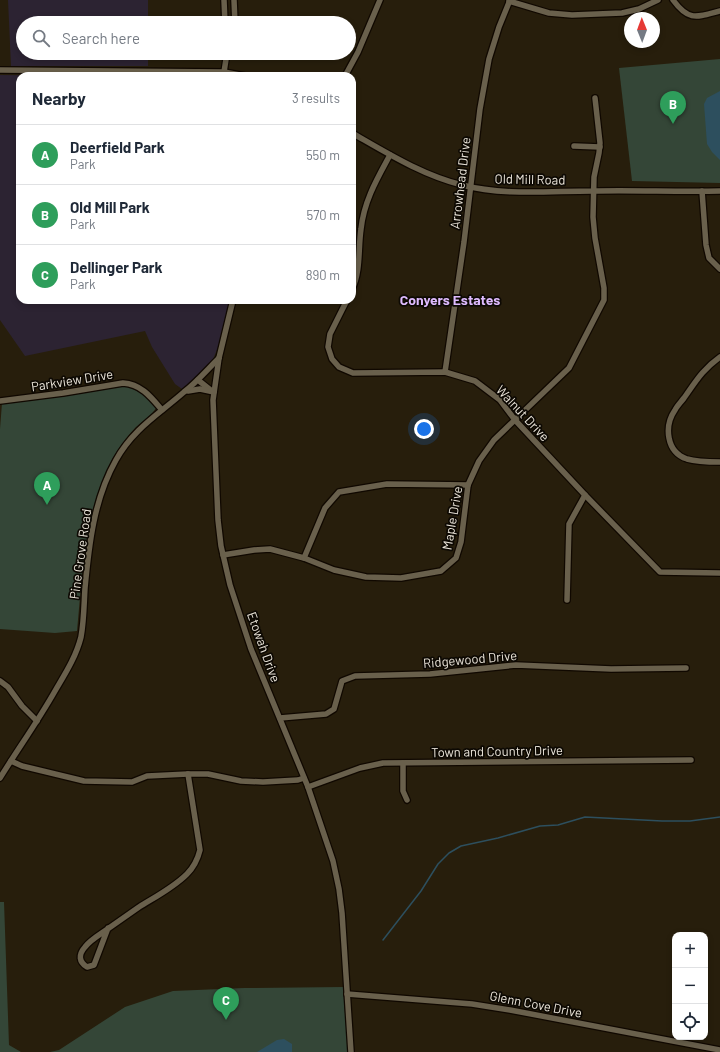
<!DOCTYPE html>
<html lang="en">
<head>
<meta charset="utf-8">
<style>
	:root { --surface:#fff; --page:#f2f2f3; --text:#1f2937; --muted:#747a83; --line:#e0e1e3; --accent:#d93025 }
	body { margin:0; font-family:Barlow,sans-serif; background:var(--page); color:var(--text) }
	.controls { position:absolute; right:12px; bottom:12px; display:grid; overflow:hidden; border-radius:8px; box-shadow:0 2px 6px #0003 }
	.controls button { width:36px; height:36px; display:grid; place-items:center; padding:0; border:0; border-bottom:1px solid var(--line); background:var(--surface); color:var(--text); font:20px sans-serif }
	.compass { position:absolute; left:624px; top:12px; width:36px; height:36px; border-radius:50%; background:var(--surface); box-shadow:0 2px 6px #0003; rotate:359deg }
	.you { position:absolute; left:424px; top:429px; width:14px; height:14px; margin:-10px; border:3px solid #fff; border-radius:50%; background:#1a73e8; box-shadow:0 0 0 6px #1a73e833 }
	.badge { display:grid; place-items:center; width:26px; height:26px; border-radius:50%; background:var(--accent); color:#fff; font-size:13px; font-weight:700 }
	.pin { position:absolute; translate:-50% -33px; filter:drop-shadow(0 1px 2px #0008) }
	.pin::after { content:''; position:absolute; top:21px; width:14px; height:12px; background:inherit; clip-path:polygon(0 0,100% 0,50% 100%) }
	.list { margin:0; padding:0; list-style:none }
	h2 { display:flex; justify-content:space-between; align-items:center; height:52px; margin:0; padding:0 16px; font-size:17px }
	h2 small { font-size:13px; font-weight:400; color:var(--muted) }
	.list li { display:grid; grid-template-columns:26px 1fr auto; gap:12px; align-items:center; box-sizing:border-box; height:60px; padding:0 16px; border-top:1px solid var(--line) }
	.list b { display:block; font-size:15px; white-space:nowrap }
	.list p { margin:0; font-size:13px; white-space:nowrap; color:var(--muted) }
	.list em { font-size:13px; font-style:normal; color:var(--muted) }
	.icon { flex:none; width:22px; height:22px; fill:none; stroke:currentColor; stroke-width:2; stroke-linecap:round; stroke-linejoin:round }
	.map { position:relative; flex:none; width:720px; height:1052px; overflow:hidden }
	.search { position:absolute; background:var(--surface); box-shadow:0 2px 6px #0003; left:16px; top:16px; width:340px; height:44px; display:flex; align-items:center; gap:10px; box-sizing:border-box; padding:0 14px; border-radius:22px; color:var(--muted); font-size:15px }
	.panel { position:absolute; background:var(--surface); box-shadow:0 2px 6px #0003; left:16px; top:72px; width:340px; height:232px; border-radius:12px }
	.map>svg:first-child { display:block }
	.education { fill:#2c2332 }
	.green { fill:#344637 }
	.water { fill:#2d4f5e }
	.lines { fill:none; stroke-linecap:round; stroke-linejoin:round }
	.stream { stroke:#2d4f5e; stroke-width:1.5 }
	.minor-casing { stroke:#100800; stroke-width:8 }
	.minor { stroke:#69604c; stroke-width:5.5 }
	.labels { text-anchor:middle; stroke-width:3.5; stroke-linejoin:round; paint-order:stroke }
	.street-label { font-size:13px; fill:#ebe5da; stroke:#0d0903 }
	.neighbourhood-label { font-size:14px; font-weight:bold; fill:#debafe; stroke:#0d0903 }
</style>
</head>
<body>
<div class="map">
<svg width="720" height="1052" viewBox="0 0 720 1052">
	<rect width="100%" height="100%" fill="#271e0c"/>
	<!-- education -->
	<g class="education">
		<polygon points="8,0 148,0 148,23 23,23 23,53 148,53 148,66 11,66"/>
		<polygon points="0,75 89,76 20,76 20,300 231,300 222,337 212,362 191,384 184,388 182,389 175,384 152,347 145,331 25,356 0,320"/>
	</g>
	<!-- green -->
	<g class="green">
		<polygon points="720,59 720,183 632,181 619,68"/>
		<path d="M122 386C137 388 146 396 156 408 152 415 143 421 136 427 129 434 123 442 117 451 84 506 83 570 77 631L55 633 0 629V429L2 403 64 396Z"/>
		<polygon points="0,902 4,902 9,1045 21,1052 0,1052"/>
		<polygon points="343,987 348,1052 50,1052 59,1050 125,1007 173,991 244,988"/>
	</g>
	<!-- water -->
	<g class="water">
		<polygon points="720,91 720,160 712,152 707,144 704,104 707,98"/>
		<polygon points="284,1039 292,1044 292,1052 257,1052 277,1040"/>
	</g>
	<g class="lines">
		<!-- stream -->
		<polyline class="stream" points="383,940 421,891 438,864 449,853 461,846 498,838 540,826 558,825 585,817 662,821 690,821 720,817"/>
		<!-- minor casing -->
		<g class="minor-casing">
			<g id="minor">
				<polyline points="224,0 225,23"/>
				<polyline points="234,0 235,23"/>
				<path d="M673 0C689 22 697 17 720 11"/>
				<polyline points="509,1 549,13 572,15 622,13 639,9 658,0"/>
				<polyline points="0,70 224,72 245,76"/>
				<polyline points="224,72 227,53"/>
				<polyline points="345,76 358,52 380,0"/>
				<path d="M352 133C387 153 422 175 462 185 504 196 549 191 592 191 635 190 677 192 720 191"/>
				<polyline points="574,146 600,147"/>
				<polyline points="702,191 706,245 709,258 720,269"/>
				<path d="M352 289C361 271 358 249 361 229 364 201 377 179 390 155"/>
				<polyline points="233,300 219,358 213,400 218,520 221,546 230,585 251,649 308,787 333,861 339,889 342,913 351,1052"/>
				<polyline points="347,300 330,334 328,347 332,359 339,367 353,373 445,372 475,381 500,400 515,420 585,495 660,572 720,573"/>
				<path d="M720 357C703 369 696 381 684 398 681 402 677 406 675 410 664 426 666 452 687 459 697 462 709 462 720 462"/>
				<polyline points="445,372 464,242 480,109 489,59 499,27 510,0"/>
				<polyline points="198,380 213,392"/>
				<polyline points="188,391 200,389 214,392"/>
				<path d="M0 401 63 393 123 383C141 384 151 397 162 410"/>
				<polyline points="223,555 254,550 270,549 304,558 334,570 366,577 401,578 441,571 456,558 461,542 468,485 479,461 494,440 569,368 604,300 604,288 595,238 593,217 594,177 599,153 600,143 595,98"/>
				<polyline points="304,558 325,508 339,492 387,484 468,485"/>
				<polyline points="567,600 569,524 585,495"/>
				<polyline points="0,681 8,687 22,706 37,721"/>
				<polyline points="280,718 326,714 334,709 342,681 355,676 430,674 516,665 611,669 686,668"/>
				<polyline points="11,761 22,766 84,781 132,782 147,776 188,774 208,774 241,781 263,782 298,780 304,778"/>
				<polyline points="403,763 403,791 407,800"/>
				<path d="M0 778C18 749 38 721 55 691 65 674 76 657 81 637 84 621 84 604 85 588 89 544 94 499 116 460 133 429 159 414 184 392 197 382 207 370 219 358"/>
				<polyline points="308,787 360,768 383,763 691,760"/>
				<path d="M108 928 94 965 87 967C79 962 78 955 85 947 91 939 101 934 109 928 119 921 129 914 139 907 155 897 173 888 187 874 193 868 198 858 200 850L188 774"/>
				<polyline points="347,994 472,1004 510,1010 720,1050"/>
			</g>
		</g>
		<!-- minor -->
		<use href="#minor" class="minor"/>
	</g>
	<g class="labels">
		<!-- street labels -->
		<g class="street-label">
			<text transform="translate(530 179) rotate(1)" y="5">Old Mill Road</text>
			<text transform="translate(460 183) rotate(-83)" y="5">Arrowhead Drive</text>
			<text transform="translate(72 380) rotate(-9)" y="5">Parkview Drive</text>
			<text transform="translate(523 413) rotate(47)" y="5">Walnut Drive</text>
			<text transform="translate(452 518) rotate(-80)" y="5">Maple Drive</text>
			<text transform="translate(80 554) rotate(-82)" y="5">Pine Grove Road</text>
			<text transform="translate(264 647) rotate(70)" y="5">Etowah Drive</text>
			<text transform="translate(470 659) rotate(-5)" y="5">Ridgewood Drive</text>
			<text transform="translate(497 751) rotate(-1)" y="5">Town and Country Drive</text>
			<text transform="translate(536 1004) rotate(11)" y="5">Glenn Cove Drive</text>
		</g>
		<!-- neighbourhood labels -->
		<g class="neighbourhood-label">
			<text x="450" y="305">Conyers Estates</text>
		</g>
	</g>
</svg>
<div class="controls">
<button>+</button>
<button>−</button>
<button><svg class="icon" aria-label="locate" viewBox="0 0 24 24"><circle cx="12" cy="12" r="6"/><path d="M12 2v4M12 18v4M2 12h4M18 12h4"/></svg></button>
</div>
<svg class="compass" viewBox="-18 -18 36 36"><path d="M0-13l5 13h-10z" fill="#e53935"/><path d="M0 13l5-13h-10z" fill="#747a83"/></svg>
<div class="you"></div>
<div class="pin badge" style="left:47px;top:505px;background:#2e9e5b">A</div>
<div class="pin badge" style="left:673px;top:124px;background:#2e9e5b">B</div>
<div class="pin badge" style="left:226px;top:1020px;background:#2e9e5b">C</div>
<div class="search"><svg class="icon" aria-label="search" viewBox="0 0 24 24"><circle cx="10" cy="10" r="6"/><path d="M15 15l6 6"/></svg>Search here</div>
<section class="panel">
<h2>Nearby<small>3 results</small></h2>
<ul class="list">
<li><span class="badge" style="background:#2e9e5b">A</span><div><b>Deerfield Park</b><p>Park</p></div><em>550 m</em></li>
<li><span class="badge" style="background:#2e9e5b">B</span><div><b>Old Mill Park</b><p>Park</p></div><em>570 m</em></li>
<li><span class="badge" style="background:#2e9e5b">C</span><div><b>Dellinger Park</b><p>Park</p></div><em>890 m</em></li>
</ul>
</section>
</div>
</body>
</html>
